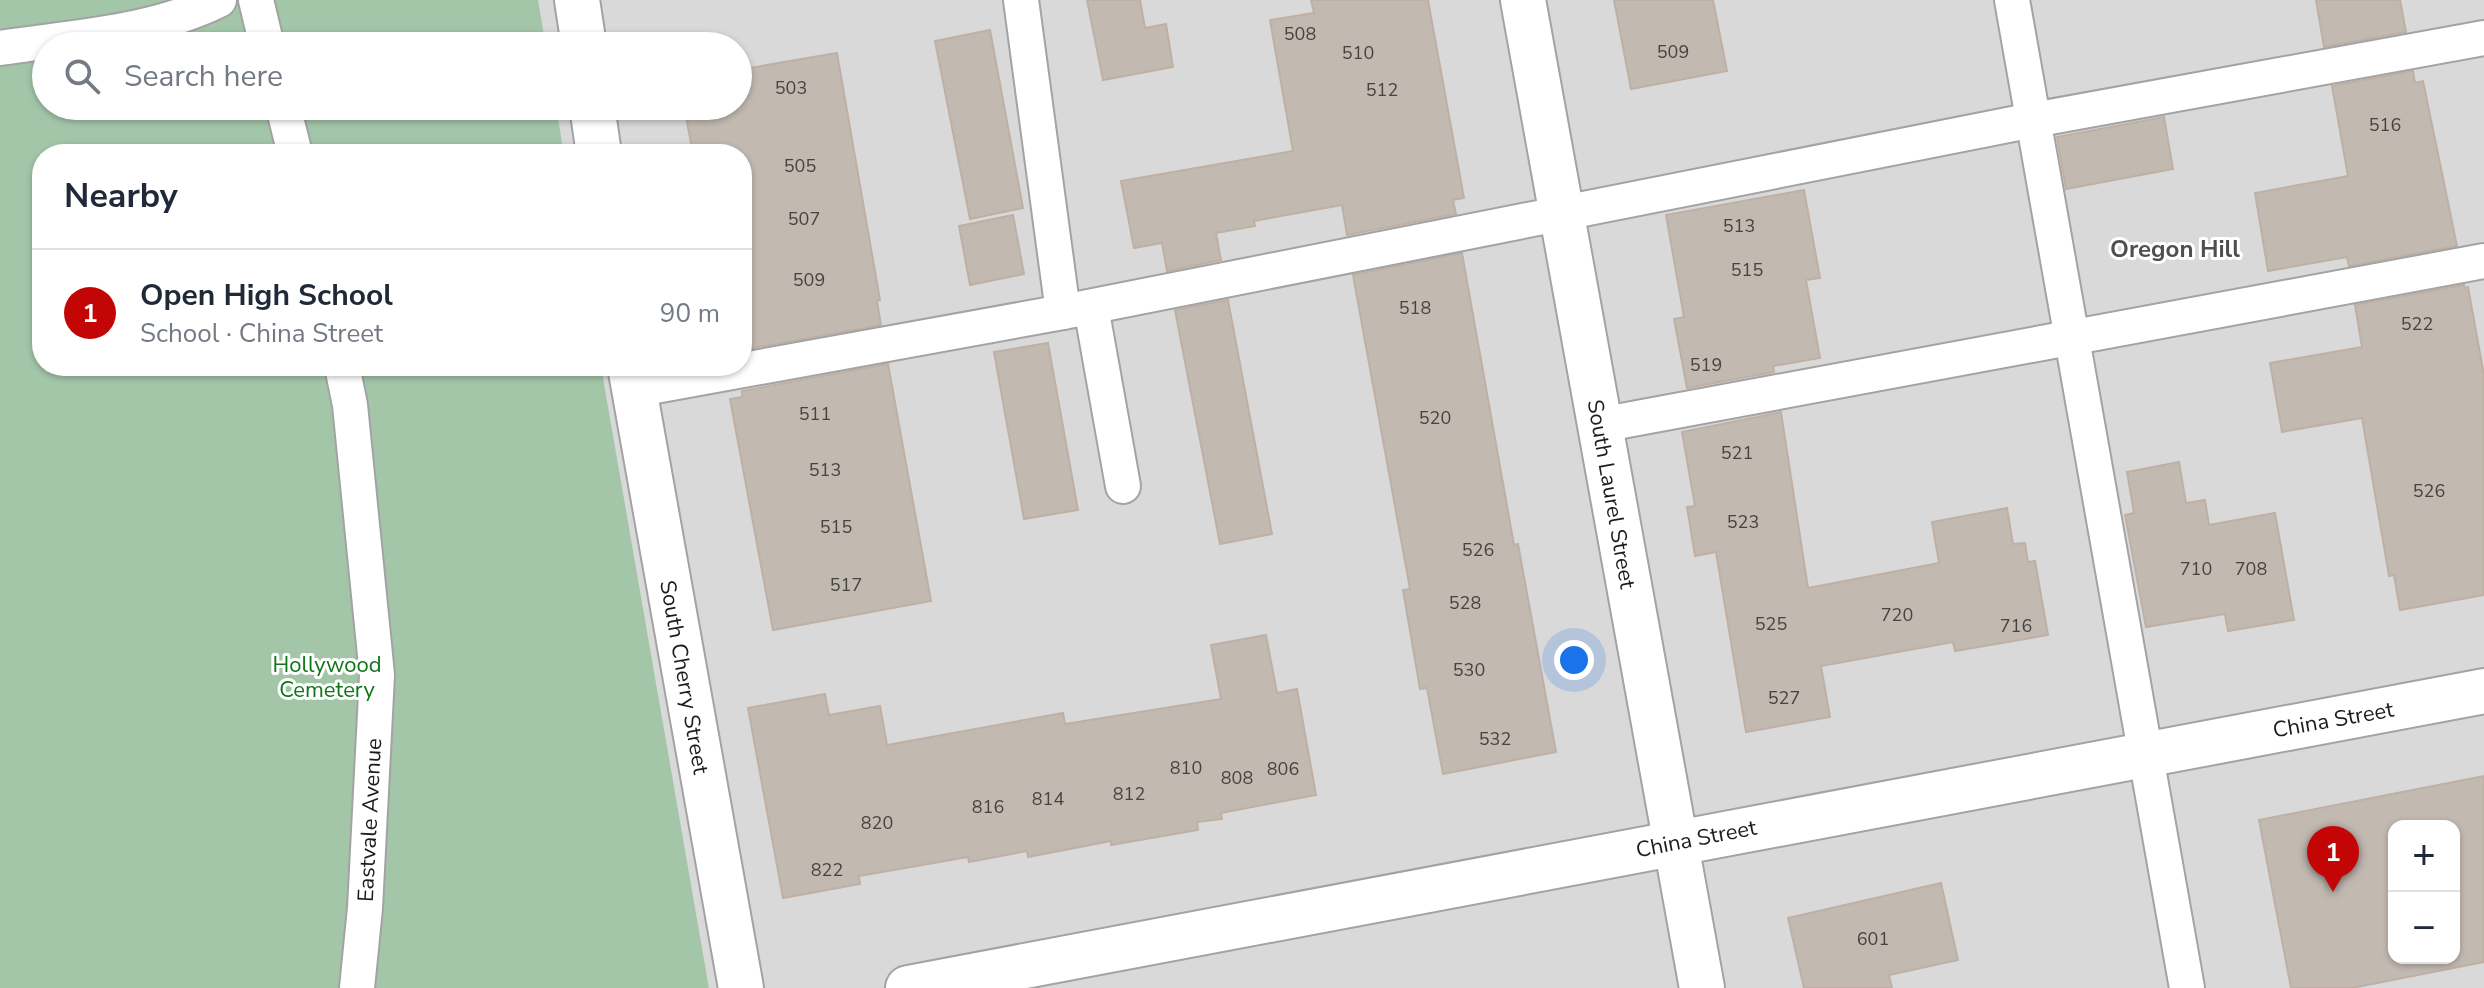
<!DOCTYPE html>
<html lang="en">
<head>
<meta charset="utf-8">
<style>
	:root { --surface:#fff; --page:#f2f2f3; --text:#1f2937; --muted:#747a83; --line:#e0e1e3; --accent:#c30605 }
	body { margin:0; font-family:"Nunito Sans",sans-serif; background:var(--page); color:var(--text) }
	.controls { position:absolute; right:24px; bottom:24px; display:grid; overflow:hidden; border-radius:16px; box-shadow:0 2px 6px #0004 }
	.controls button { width:72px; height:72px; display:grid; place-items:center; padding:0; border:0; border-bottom:2px solid var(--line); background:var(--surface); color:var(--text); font:40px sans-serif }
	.you { position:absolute; left:1574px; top:660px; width:28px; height:28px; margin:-20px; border:6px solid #fff; border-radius:50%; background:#1a73e8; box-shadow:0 0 0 12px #1a73e833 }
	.badge { display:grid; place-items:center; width:52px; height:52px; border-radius:50%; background:var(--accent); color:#fff; font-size:26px; font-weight:700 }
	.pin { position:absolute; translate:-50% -66px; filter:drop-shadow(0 2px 4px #0008) }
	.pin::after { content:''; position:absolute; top:42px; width:28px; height:24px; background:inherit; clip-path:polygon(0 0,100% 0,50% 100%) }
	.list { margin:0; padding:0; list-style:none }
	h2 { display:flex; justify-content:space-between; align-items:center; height:104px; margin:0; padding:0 32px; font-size:34px }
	h2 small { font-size:26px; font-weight:400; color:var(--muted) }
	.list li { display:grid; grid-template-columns:52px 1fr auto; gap:24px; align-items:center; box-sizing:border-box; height:128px; padding:0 32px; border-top:2px solid var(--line) }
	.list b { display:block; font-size:30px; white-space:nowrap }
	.list p { margin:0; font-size:26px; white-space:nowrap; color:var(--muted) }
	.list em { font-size:26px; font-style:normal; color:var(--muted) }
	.icon { flex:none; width:44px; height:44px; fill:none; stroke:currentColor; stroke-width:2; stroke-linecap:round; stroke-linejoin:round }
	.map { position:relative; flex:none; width:2484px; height:988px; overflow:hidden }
	.search { position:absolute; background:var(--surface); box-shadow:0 2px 6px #0004; left:32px; top:32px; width:720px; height:88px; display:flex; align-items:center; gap:20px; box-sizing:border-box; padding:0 28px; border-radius:44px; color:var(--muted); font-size:30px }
	.panel { position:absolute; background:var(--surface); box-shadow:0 2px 6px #0004; left:32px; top:144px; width:720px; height:232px; border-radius:32px }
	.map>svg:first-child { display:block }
	.residential { fill:#dad9d9; fill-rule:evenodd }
	.cemetery { fill:#a3c6a9 }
	.building { fill:#c2b9b1; stroke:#beb0a5; stroke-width:2; fill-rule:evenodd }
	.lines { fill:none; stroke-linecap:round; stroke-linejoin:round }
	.lane-casing { stroke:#a3a3a3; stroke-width:38 }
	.street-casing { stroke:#a3a3a3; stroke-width:48 }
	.lane { stroke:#fff; stroke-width:34 }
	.street { stroke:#fff; stroke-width:44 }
	.labels { text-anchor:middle; stroke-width:6; stroke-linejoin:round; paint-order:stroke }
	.number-label { font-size:18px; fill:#464341 }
	.street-label { font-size:22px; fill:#1c1c1c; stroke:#fff }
	.park-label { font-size:22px; fill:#0d7617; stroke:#fff }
	.neighbourhood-label { font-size:24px; font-weight:bold; fill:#4f4f4f; stroke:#fff }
</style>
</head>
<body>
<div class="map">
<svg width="2484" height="988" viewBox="0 0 2484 988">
	<rect width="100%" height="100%" fill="#ede9e2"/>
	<!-- residential -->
	<path class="residential" d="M538 0H2484V988H709L601 366H742V154H564L556 106H738V46H546ZM2394 826H2454V958H2394Z"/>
	<!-- cemetery -->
	<polygon class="cemetery" points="0,0 538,0 546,46 46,46 46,106 556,106 564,154 42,154 42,366 601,366 709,988 0,988"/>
	<!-- building -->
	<g class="building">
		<polygon points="1087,0 1140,0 1145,28 1166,24 1173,67 1103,80"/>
		<polygon points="1311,0 1428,0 1464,198 1453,200 1456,214 1347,235 1342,205 1254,221 1255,226 1216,233 1221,260 1167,271 1162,243 1134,248 1121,181 1293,151 1270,20 1314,13"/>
		<polygon points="1614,0 1713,0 1727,71 1631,89"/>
		<polygon points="2316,0 2400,0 2406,32 2324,47"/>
		<polygon points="990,30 1023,208 970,219 935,41"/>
		<polygon points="837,53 880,300 877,301 881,325 742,350 742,154 693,154 684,106 738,106 738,70"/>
		<polygon points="2413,71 2415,83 2423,81 2457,246 2349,266 2347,257 2268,271 2255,193 2348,176 2332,86"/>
		<polygon points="2164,117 2173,169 2066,189 2057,137"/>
		<polygon points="1804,190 1820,278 1806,280 1820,358 1773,366 1774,372 1687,388 1674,319 1684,317 1666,215"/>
		<polygon points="1013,215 1024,274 970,285 959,226"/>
		<polygon points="1462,253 1514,545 1518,544 1556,752 1443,774 1427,688 1420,689 1403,590 1410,589 1353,275"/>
		<polygon points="2464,285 2465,288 2468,287 2484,375 2484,595 2400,610 2394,575 2389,576 2362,418 2282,432 2270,363 2362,347 2355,305"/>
		<polygon points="1228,300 1272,534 1220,544 1175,310"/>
		<polygon points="1048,343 1078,510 1024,519 994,352"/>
		<polygon points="888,364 931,601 773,630 730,399 742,397 742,391"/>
		<polygon points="1781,412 1808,588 1939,563 1932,522 2007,508 2013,544 2025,543 2028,562 2035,561 2048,635 1955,651 1953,642 1821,666 1830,717 1746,732 1716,552 1695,556 1687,507 1695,506 1682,432"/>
		<polygon points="2179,462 2186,503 2205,500 2209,525 2275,513 2294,620 2228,631 2225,614 2146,627 2125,515 2134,513 2127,472"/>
		<polygon points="1266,635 1277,693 1297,689 1316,795 1221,813 1222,819 1197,822 1198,830 1111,845 1111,841 1028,857 1027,851 969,862 968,857 859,876 860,884 783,898 748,708 825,694 829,715 880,706 887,745 1063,713 1065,724 1221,699 1211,645"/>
		<path d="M2484 776V962L2352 988H2291L2259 820ZM2394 826H2454V958H2394Z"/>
		<polygon points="1941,883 1958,960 1889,975 1892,988 1804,988 1788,918"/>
	</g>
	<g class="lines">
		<!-- lane casing -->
		<g class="lane-casing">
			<g id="lane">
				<polyline points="256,0 267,46"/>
				<polyline points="1021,0 1063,312"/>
				<polyline points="2012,0 2187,988"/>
				<path d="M0 48C73 37 152 33 219 0"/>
				<polyline points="283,106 295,154"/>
				<polyline points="1091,307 1123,486"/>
				<polyline points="342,366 350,405 377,675 365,908 357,988"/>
				<polyline points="633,390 1063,312 2033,120 2484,38"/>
				<polyline points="1600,425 2484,261"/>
			</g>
		</g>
		<!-- street casing -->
		<g class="street-casing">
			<g id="street">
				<polyline points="577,0 584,46"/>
				<polyline points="1523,0 1702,988"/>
				<polyline points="592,106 599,154"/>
				<polyline points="630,366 741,988"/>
				<polyline points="908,988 2484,691"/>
			</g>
		</g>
		<!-- lane -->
		<use href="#lane" class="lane"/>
		<!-- street -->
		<use href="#street" class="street"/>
	</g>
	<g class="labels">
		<!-- number labels -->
		<g class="number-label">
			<text x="1300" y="40">508</text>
			<text x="1673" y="58">509</text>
			<text x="1358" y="59">510</text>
			<text x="791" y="94">503</text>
			<text x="1382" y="96">512</text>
			<text x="2385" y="131">516</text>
			<text x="800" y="172">505</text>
			<text x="804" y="225">507</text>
			<text x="1739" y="232">513</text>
			<text x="1747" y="276">515</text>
			<text x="809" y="286">509</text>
			<text x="1415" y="314">518</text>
			<text x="2417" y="330">522</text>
			<text x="1706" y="371">519</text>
			<text x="815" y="420">511</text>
			<text x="1435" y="424">520</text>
			<text x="1737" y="459">521</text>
			<text x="825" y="476">513</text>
			<text x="2429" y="497">526</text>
			<text x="1743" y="528">523</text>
			<text x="836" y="533">515</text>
			<text x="1478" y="556">526</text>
			<text x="2196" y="575">710</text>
			<text x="2251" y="575">708</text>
			<text x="846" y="591">517</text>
			<text x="1465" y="609">528</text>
			<text x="1897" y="621">720</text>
			<text x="1771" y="630">525</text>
			<text x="2016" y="632">716</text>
			<text x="1469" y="676">530</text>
			<text x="1784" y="704">527</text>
			<text x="1495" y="745">532</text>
			<text x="1186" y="774">810</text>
			<text x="1283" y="775">806</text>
			<text x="1237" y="784">808</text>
			<text x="1129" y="800">812</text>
			<text x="1048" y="805">814</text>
			<text x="988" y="813">816</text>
			<text x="877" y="829">820</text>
			<text x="827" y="876">822</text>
			<text x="1873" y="945">601</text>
		</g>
		<!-- street labels -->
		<g class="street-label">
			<text transform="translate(1612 494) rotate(80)" y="8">South Laurel Street</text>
			<text transform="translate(685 677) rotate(80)" y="8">South Cherry Street</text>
			<text transform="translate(2333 719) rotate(-10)" y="8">China Street</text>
			<text transform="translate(369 820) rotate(-87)" y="8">Eastvale Avenue</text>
			<text transform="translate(1696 838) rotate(-11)" y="8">China Street</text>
		</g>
		<!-- park labels -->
		<g class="park-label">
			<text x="327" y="672">Hollywood<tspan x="327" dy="25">Cemetery</tspan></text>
		</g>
		<!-- neighbourhood labels -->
		<g class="neighbourhood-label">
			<text x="2175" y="257">Oregon Hill</text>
		</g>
	</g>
</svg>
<div class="controls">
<button>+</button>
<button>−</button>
</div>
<div class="you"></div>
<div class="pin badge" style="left:2333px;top:892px">1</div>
<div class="search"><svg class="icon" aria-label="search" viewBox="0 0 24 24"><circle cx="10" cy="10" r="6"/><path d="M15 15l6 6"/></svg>Search here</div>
<section class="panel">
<h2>Nearby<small></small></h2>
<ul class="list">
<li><span class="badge">1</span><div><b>Open High School</b><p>School · China Street</p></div><em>90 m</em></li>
</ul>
</section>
</div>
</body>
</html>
